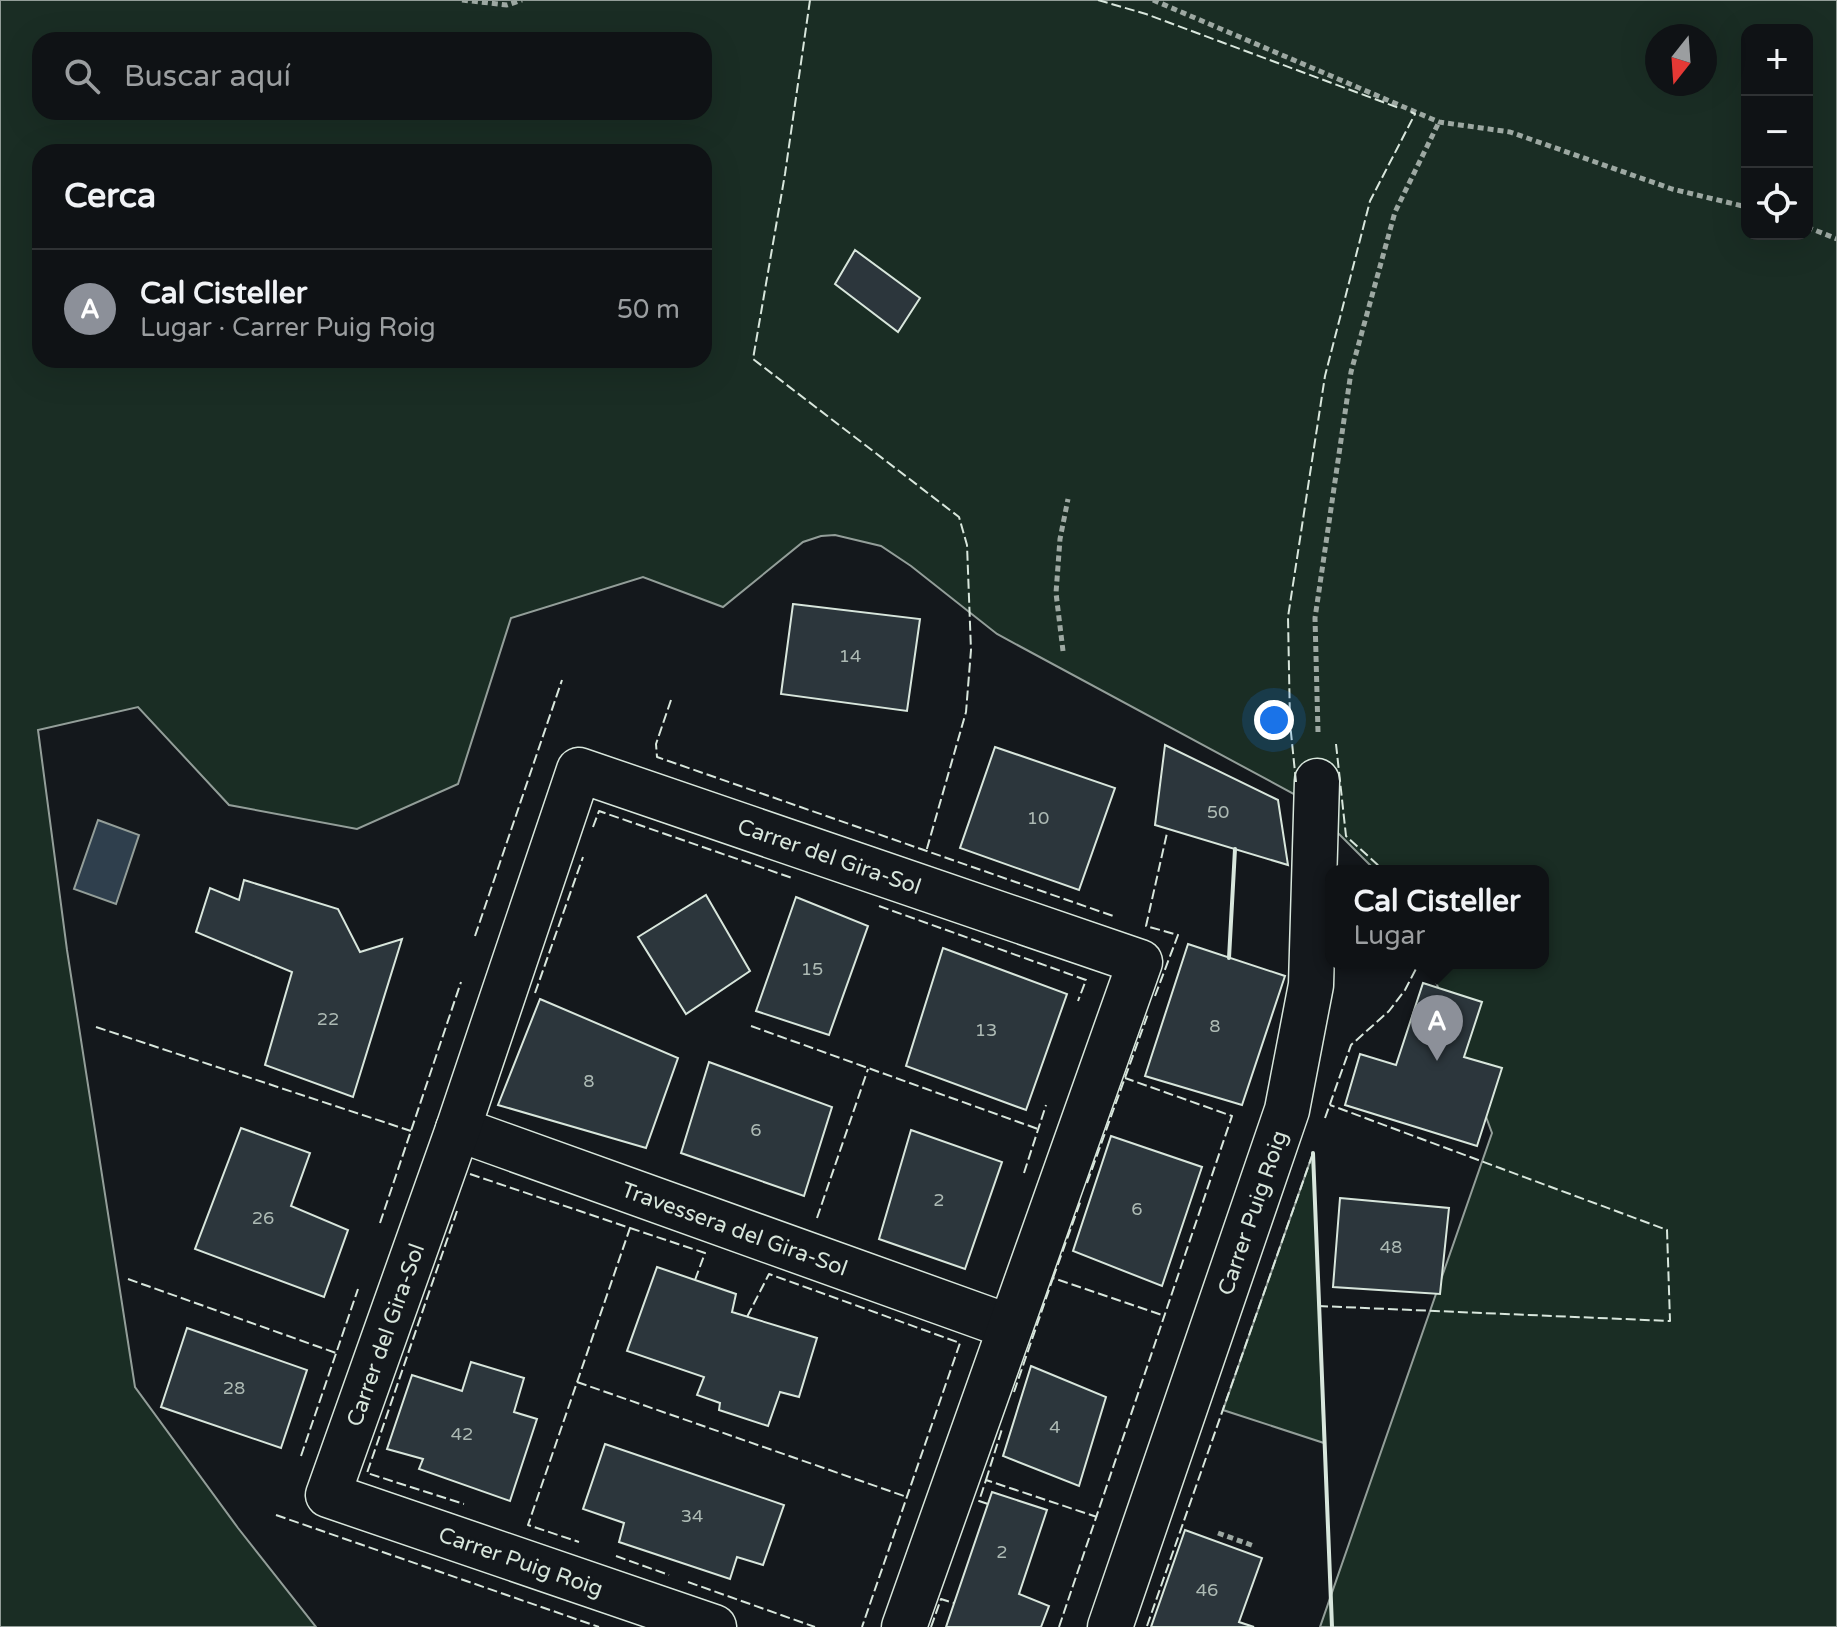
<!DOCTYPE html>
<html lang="es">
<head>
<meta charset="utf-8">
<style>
	:root { --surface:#0f1215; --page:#181b1e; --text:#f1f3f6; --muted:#9b9ea0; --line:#2f3234; --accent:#8c9099 }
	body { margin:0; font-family:"Varela Round",sans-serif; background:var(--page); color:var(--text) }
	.controls { position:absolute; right:24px; top:24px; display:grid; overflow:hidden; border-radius:16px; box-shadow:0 8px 32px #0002 }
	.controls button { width:72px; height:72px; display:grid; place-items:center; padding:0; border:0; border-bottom:2px solid var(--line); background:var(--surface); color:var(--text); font:40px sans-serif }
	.compass { position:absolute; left:1645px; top:24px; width:72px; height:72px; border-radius:50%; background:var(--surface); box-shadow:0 8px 32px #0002; rotate:197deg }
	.you { position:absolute; left:1274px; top:720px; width:28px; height:28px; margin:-20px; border:6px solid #fff; border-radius:50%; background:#1a73e8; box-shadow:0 0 0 12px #1a73e833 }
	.badge { display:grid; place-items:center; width:52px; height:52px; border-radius:50%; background:var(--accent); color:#fff; font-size:26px; font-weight:700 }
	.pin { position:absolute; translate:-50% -66px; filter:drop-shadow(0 2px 4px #0008) }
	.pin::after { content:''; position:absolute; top:42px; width:28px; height:24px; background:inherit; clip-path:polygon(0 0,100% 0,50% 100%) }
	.popup { position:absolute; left:1325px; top:865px; width:224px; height:104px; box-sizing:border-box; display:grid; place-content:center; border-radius:16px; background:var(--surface); filter:drop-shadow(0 2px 6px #0005); font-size:26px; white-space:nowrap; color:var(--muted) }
	.popup b { font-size:30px; color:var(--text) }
	.popup::after { content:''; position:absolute; left:50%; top:100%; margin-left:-16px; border:16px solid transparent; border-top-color:var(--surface) }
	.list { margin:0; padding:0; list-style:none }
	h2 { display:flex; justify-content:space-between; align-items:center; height:104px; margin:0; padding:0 32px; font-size:34px }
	h2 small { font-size:26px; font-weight:400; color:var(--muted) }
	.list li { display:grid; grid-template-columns:52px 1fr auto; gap:24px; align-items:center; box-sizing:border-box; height:120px; padding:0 32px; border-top:2px solid var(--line) }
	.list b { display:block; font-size:30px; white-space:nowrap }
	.list p { margin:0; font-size:26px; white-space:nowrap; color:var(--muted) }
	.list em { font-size:26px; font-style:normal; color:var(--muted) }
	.icon { flex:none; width:44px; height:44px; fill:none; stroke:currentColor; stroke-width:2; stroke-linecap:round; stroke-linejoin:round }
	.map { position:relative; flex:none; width:1837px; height:1627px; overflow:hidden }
	.search { position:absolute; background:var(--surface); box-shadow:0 8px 32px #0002; left:32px; top:32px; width:680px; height:88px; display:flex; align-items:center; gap:20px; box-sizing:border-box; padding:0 28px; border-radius:24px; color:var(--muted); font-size:30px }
	.panel { position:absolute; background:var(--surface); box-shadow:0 8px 32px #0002; left:32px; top:144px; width:680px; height:224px; border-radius:24px }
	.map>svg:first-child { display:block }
	.green { fill:#1a2d24; stroke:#939e99; stroke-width:2; fill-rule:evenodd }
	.water { fill:#2f3f4d; stroke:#939e99; stroke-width:2 }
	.building { fill:#2c363c; stroke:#d8e6dc; stroke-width:2 }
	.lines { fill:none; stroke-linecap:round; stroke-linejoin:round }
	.minor-casing { stroke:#d8e6dc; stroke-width:47 }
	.path { stroke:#9da8a2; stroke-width:5; stroke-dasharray:6 4; stroke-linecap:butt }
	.minor { stroke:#14181c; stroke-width:44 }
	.fence { stroke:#d8e6dc; stroke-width:2; stroke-dasharray:10 4; stroke-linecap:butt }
	.wall { stroke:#d8e6dc; stroke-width:4 }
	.labels { text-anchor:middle; stroke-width:6; stroke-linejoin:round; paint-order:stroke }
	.number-label { font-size:18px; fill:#adbab4 }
	.street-label { font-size:22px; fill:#d8e6dc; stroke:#14181c }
</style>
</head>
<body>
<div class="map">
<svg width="1837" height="1627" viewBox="0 0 1837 1627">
	<rect width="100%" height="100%" fill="#14181c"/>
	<!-- green -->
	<g class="green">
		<path d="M0 0H1837V1627H1320L1492 1133 1429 963H1543V871L1374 869 1305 800 997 634 911 566 881 546 835 535 821 536 803 542 723 607 643 577 511 618 458 784 357 829 229 805 138 707 38 730 67 950 135 1387 238 1528 316 1627H0ZM1747 30H1807V234H1747ZM1657 36H1705V84H1657ZM40 40H704V112H40ZM40 152H704V360H40Z"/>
		<polygon points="1313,1153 1324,1443 1223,1410"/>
	</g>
	<!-- water -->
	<polygon class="water" points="98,820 139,835 116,904 74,889"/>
	<!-- building -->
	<g class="building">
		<polygon points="855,250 920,298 898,332 835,284"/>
		<polygon points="793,604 920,619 907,711 781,694"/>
		<polygon points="1165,745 1278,800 1288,865 1155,825"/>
		<polygon points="995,747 1115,788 1079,890 960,848"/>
		<polygon points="244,880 338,909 360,952 402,939 353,1097 265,1065 292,972 196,932 210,888 239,900"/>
		<polygon points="706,895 750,971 686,1014 638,937"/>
		<polygon points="796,897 868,926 829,1035 756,1011"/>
		<polygon points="1188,944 1285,976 1242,1105 1145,1076"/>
		<polygon points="943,948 1067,994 1026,1110 906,1066"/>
		<polygon points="1423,983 1482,1002 1464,1057 1502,1068 1477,1146 1345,1105 1360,1054 1396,1065"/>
		<polygon points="540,999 678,1058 646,1148 498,1105"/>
		<polygon points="709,1062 832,1107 804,1196 681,1153"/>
		<polygon points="241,1128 310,1153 291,1206 348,1230 324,1297 195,1249"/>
		<polygon points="911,1130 1002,1162 965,1269 879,1239"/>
		<polygon points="1111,1136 1202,1167 1162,1286 1073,1251"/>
		<polygon points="1340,1198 1449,1208 1440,1294 1333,1287"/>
		<polygon points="657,1267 736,1294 732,1312 817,1338 799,1397 780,1392 768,1426 719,1410 720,1403 697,1395 704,1377 627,1351"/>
		<polygon points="187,1328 307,1370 281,1448 161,1407"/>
		<polygon points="471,1362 524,1378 514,1412 537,1419 510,1501 419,1469 423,1459 387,1449 412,1375 462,1391"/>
		<polygon points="1031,1366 1106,1397 1079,1486 1003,1456"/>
		<polygon points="605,1444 784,1505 763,1565 737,1557 730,1579 619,1542 624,1523 583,1509"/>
		<polygon points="992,1492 1047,1510 1019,1594 1049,1606 1041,1627 946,1627"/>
		<polygon points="1185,1530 1262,1558 1239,1622 1254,1627 1151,1627"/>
	</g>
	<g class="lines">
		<!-- minor casing -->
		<g class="minor-casing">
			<g id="minor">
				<path id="s1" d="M458 1129 1010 1327"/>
				<path id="s2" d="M714 1627 328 1495 458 1129 579 770 1140 962 904 1627"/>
				<path id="s3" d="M1110 1627 1287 1110 1311 985 1317 781"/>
			</g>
		</g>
		<!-- path -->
		<g class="path">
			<polyline points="462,0 507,5 522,0"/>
			<polyline points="1153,0 1439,122 1510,132 1672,189 1747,207"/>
			<polyline points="1807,227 1837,239"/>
			<polyline points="1063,651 1056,593 1060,539 1068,499"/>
			<polyline points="1318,732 1315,618 1351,372 1395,212 1439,122"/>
			<polyline points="1218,1533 1254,1546"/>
		</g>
		<!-- minor -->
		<use href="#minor" class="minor"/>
		<!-- fence -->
		<g class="fence">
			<polyline points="810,0 785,174 753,359 959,517 967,545 971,650 966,712 926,852"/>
			<polyline points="1098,0 1146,14 1399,108"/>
			<polyline points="671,700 656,744 657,757 1116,917"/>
			<polyline points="1336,744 1346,836 1380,867"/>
			<polyline points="1296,782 1290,723 1288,617 1325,376 1370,201 1415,114 1411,112"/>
			<polyline points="593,827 599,811 792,878"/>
			<polyline points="879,906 1086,980 1078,1001"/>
			<polyline points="475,936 562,680"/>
			<polyline points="535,993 583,857"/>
			<polyline points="1155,996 1178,935 1146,926 1167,833"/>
			<polyline points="751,1026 1038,1129"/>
			<polyline points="96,1027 411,1131"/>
			<polyline points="1325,1118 1351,1045 1389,1011 1405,990 1419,963"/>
			<polyline points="1024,1173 1046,1105"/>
			<polyline points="470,1174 630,1228 528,1525 579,1542"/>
			<polyline points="1087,1183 1148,1014"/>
			<polyline points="457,1211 367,1473 464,1504"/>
			<polyline points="817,1218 868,1069"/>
			<polyline points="380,1223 461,982"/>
			<polyline points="630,1228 705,1253 695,1280"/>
			<polyline points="1053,1278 1081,1200"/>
			<polyline points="128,1279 336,1353"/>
			<polyline points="1318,1306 1670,1321 1667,1230 1330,1105"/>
			<polyline points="747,1317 769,1274 960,1343 862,1627"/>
			<polyline points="577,1382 907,1497"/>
			<polyline points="1014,1392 1053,1278 1165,1316"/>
			<polyline points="301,1456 358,1289"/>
			<polyline points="986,1480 1002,1429"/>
			<polyline points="988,1504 979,1501 986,1480 1097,1517"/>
			<polyline points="276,1515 599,1627"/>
			<polyline points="616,1556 669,1575"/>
			<polyline points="688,1582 815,1627"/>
			<polyline points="1147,1626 1313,1153"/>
			<polyline points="931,1627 941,1599 954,1603"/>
			<polyline points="1059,1627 1232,1116 1125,1078"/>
		</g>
		<!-- wall -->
		<g class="wall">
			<polyline points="1229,958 1235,849"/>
			<polyline points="1313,1153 1332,1627"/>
		</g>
	</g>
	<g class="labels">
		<!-- number labels -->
		<g class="number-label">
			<text x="850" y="662">14</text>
			<text x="1218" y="818">50</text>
			<text x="1038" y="824">10</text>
			<text x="812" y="975">15</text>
			<text x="328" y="1025">22</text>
			<text x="1215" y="1032">8</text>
			<text x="986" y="1036">13</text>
			<text x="589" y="1087">8</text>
			<text x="756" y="1136">6</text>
			<text x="939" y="1206">2</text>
			<text x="1137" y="1215">6</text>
			<text x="263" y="1224">26</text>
			<text x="1391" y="1253">48</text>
			<text x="234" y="1394">28</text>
			<text x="1055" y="1433">4</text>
			<text x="462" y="1440">42</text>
			<text x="692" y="1522">34</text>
			<text x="1002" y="1558">2</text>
			<text x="1207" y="1596">46</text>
		</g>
		<!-- street labels -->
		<g class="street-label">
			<text dy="8" stroke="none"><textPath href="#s2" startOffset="1440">Carrer del Gira-Sol</textPath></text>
			<text dy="8" stroke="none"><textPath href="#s3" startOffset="438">Carrer Puig Roig</textPath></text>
			<text dy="8" stroke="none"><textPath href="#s1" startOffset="294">Travessera del Gira-Sol</textPath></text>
			<text dy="8" stroke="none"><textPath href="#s2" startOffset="578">Carrer del Gira-Sol</textPath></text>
			<text transform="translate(521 1561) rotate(19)" y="8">Carrer Puig Roig</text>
		</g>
	</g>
</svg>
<div class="controls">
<button>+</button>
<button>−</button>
<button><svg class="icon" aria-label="locate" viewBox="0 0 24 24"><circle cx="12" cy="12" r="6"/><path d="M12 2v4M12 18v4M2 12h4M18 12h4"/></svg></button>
</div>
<svg class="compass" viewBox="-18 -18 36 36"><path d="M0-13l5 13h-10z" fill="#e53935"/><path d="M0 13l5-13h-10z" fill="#9b9ea0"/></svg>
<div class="you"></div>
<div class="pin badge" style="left:1437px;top:1061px">A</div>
<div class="popup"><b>Cal Cisteller</b>Lugar</div>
<div class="search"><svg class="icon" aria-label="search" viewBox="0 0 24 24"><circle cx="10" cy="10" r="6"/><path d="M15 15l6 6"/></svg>Buscar aquí</div>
<section class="panel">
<h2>Cerca<small></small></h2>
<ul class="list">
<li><span class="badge">A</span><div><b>Cal Cisteller</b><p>Lugar · Carrer Puig Roig</p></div><em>50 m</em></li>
</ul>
</section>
</div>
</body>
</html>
